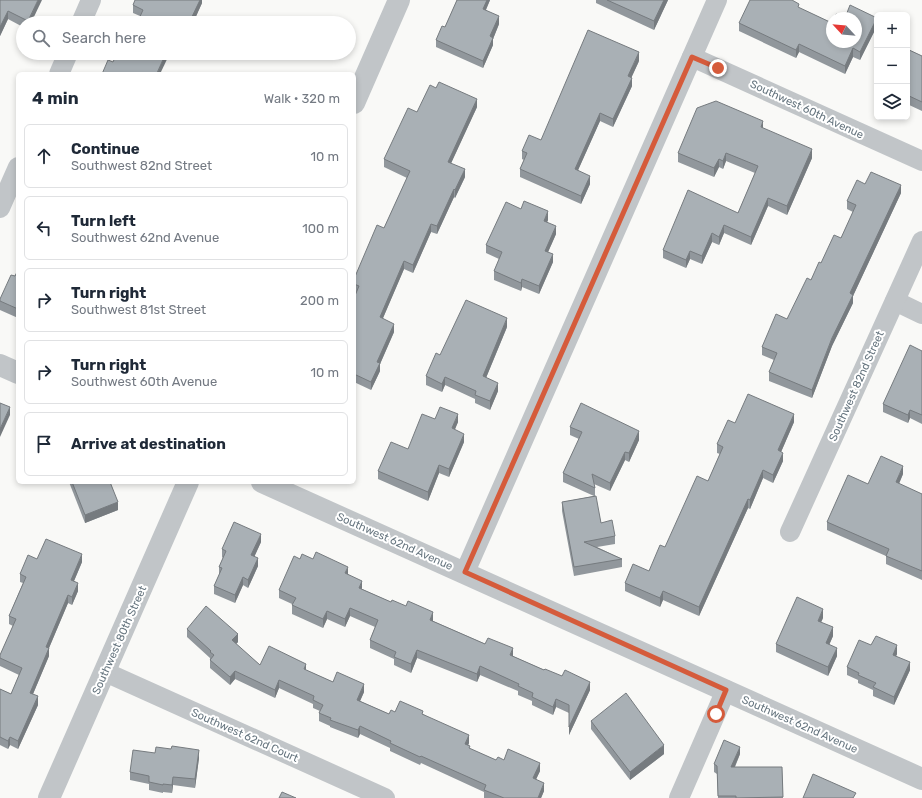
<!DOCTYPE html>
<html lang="en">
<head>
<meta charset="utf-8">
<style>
	:root { --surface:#fff; --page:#f6f6f7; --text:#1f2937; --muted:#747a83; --line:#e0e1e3 }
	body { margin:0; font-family:Rubik,sans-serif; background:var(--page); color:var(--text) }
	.controls { position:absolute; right:12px; top:12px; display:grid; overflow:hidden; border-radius:6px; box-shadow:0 2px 6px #0003 }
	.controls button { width:36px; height:36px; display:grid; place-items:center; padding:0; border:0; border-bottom:1px solid var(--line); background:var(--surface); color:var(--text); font:20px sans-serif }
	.compass { position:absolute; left:826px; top:12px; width:36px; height:36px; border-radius:50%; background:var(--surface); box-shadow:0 2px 6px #0003; rotate:296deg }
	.stop { position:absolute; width:12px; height:12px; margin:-9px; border:3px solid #d55b3b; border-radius:50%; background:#fff }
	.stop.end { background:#d55b3b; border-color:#fff; box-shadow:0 1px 4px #0008 }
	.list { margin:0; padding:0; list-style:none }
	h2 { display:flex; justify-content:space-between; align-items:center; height:52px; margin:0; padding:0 16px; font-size:17px }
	h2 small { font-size:13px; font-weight:400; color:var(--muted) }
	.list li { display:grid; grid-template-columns:26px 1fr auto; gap:12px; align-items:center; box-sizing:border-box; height:64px; margin:0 8px 8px; padding:0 8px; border:1px solid var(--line); border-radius:6px }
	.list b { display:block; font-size:15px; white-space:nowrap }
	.list p { margin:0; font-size:13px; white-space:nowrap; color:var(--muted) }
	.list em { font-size:13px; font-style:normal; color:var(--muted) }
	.icon { flex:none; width:22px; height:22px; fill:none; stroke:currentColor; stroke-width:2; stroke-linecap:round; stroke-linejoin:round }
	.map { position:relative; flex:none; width:922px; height:798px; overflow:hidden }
	.search { position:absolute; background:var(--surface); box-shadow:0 2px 6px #0003; left:16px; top:16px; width:340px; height:44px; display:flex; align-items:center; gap:10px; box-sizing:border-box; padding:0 14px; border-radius:22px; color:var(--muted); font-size:15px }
	.panel { position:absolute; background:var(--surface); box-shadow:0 2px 6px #0003; left:16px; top:72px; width:340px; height:412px; border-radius:6px }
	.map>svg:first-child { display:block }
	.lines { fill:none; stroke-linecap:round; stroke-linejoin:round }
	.minor { stroke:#c1c5c8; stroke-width:20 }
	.tertiary { stroke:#c1c5c8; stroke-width:22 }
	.wall { fill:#91979c }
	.shaded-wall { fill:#767b7f }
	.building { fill:#a9b0b5; stroke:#767b7f }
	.route { stroke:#d55b3b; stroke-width:5 }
	.labels { text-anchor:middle; stroke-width:4; stroke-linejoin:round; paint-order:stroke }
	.street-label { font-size:11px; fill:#66757f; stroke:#fff }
</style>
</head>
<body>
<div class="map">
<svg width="922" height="798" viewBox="0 0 922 798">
	<rect width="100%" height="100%" fill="#f9f9f7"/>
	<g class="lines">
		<!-- minor -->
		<g class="minor">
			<polyline points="81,23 91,0"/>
			<polyline points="692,57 922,161"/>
			<polyline points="59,74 68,53"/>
			<polyline points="0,208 18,167"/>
			<polyline points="895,301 922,314"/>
			<polyline points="790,532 922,241"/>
			<polyline points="465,572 717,0"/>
			<polyline points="105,672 385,798"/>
			<polyline points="679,798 726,690"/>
		</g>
		<!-- tertiary -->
		<g class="tertiary">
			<polyline points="354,103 399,0"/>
			<polyline points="0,365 18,373"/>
			<polyline points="262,482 922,779"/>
			<polyline points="49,798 188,482"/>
		</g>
	</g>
	<!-- wall -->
	<g class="wall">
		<polygon points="0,0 31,23 23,23 23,27 8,19 0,36"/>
		<polygon points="202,0 202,3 193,23 137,23 140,16 133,13 133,5"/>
		<polygon points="457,0 490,0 486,10 499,24 493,39 493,45 483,68 436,47 436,40 445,27"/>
		<polygon points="596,0 668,0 654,30 596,3"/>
		<polygon points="799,8 832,23 845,18 877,26 860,60 853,57 845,74 799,52 796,58 739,31 739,23"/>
		<polygon points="907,49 922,56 922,111 907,104"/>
		<polygon points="639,61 631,78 632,86 613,127 600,121 578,170 590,184 581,204 520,177 520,169 524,160 522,159 522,151 541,140"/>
		<polygon points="477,107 451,163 465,177 455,198 454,197 437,234 431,232 413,273 404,269 383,318 394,332 380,364 380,371 371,390 354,382 354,298 356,293 354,292 354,279 384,228 407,178 384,167 384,159 417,112"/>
		<polygon points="763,128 812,158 787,215 768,206 751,245 724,233 719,245 712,242 702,264 690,259 686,268 663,258 663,250 738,213 755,173 726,161 723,169 719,167 714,177 678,162 678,153"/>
		<polygon points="865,184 901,193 853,296 853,303 832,346 812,398 769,381 769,372 774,360 762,355 762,347 787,319 821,263 841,238 853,212 847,209 847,201"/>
		<polygon points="521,209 548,220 547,222 556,234 548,252 553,262 539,294 522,287 521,291 494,280 494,271 499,259 486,253 486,245"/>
		<polygon points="18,270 18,318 0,310 0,299 15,276"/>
		<polygon points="507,327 486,378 498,391 490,410 475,403 475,399 445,385 442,392 426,385 426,376 440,355"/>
		<polygon points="922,351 922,424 910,418 908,423 883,412 883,404"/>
		<polygon points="435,419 458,422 454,430 464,442 449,477 439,473 428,501 378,479 378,471 408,449"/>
		<polygon points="794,422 781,452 783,461 773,483 763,478 750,509 748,508 699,616 663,600 660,607 625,591 625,583 649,571 665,547 708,481 720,454 717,453 717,444 735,423"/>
		<polygon points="570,427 639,440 629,462 625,460 610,491 594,484 595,488 595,496 601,523 615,536 615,544 597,547 622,559 622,567 574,576 562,511 562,502 594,496 563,482 563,473 579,439 570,435"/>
		<polygon points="903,474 899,484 922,494 922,580 886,564 886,556 827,530 827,522 868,484"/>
		<polygon points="69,482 110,482 118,510 85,523"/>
		<polygon points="261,542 254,557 258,566 248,588 243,585 235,603 214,594 214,586 219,575 219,567 223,558 222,557 222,549"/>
		<polygon points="37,559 82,562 74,581 78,591 72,605 68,603 49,648 49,656 33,694 38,705 18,749 10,745 8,749 0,745 0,689 11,694 19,675 0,666 0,655 13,626 9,624 9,616 23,583 20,582 20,574"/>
		<polygon points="300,559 313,559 348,574 362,589 433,621 590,690 569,735 569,713 556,707 553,715 532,705 532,701 518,695 518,691 480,675 477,682 417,658 411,673 394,665 394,659 370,648 370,640 375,627 350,616 345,627 327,619 323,628 292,614 292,604 279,598 279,590"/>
		<polygon points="823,618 821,622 833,636 829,645 837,656 828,676 776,652 776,644"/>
		<polygon points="187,629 238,642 236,644 260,665 306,670 333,682 364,692 360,701 389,714 395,712 423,714 469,743 468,745 470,749 496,760 504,760 540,771 536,779 544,791 541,798 484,798 484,792 421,763 420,765 390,751 390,748 360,734 358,738 330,727 330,726 319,721 319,713 320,711 313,708 313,704 279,688 275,698 235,679 230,685 210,668 210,658 187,637"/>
		<polygon points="871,645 897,654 896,656 910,670 894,705 873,696 873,690 858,683 858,680 847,675 847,667"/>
		<polygon points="591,721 664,754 630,780 591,729"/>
		<polygon points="740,754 735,767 782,767 783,798 718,798 717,774 714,772 714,764"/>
		<polygon points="199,758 195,788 173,785 172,793 163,792 163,793 149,790 149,784 130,780 130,772"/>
	</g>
	<!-- shaded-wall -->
	<g class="shaded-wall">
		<polygon points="38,0 42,0 31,23 28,23 28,21"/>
		<polygon points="200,0 202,0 202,3 193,23 189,23"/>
		<polygon points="487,0 490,0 483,16 483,9"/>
		<polygon points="664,0 668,0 654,30 654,21"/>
		<polygon points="8,11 8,19 0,36 0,27"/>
		<polygon points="499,16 499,24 493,39 493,45 483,68 483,61 490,36"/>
		<polygon points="877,18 877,26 860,60 860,52"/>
		<polygon points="799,44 799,52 796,58 796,50"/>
		<polygon points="853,48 853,57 845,74 845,66"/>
		<polygon points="639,52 639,61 628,85 628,76"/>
		<polygon points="166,53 170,53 160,74 157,73"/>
		<polygon points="632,78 632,86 613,127 613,119"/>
		<polygon points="477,99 477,107 448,170 448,162"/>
		<polygon points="600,113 600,121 575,177 575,169"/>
		<polygon points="763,121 763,129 761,127"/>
		<polygon points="812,149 812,158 787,215 787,206"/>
		<polygon points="726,153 726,161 723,169 723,161"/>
		<polygon points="719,159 719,167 714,177 714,168"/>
		<polygon points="465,169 465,177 455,198 455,190"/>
		<polygon points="590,176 590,184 581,204 581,196"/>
		<polygon points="901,185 901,193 853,296 853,303 832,346 812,398 812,390 850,293"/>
		<polygon points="454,189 454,197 437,234 437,226"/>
		<polygon points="768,198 768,206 751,245 751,237"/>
		<polygon points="548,211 548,220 544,229 544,221"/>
		<polygon points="431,224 431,232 413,273 413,265"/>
		<polygon points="724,225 724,233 719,245 719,237"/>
		<polygon points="556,226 556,234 545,259 545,251"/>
		<polygon points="712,233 712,242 702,264 702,256"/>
		<polygon points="690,251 690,259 686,268 686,260"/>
		<polygon points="553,254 553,262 539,294 539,286"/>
		<polygon points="404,261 404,269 380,325 380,317"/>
		<polygon points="522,279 522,287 521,291 521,283"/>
		<polygon points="507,318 507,327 483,385 483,376"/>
		<polygon points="394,324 394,332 380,364 380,371 371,390 371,382 377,362"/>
		<polygon points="445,377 445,385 442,392 442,384"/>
		<polygon points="498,383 498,391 490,410 490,401"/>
		<polygon points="10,407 10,415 0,437 0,429"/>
		<polygon points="910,410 910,418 908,423 908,415"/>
		<polygon points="458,414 458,422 452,437 452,428"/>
		<polygon points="794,414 794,422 778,459 778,450"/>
		<polygon points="639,431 639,440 629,462 629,453"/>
		<polygon points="464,434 464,442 449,477 449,469"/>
		<polygon points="625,452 625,460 610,491 610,483"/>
		<polygon points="783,453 783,461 773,483 773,475"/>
		<polygon points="439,465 439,473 428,501 428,492"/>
		<polygon points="903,466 903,474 896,490 896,482"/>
		<polygon points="763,470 763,478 750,509 750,500"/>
		<polygon points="748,499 748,508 699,616 699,607"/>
		<polygon points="118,502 118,510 85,523 85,515"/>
		<polygon points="261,534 261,542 251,564 251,555"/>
		<polygon points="82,554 82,562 71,588 71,580"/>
		<polygon points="258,558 258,566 248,588 248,580"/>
		<polygon points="348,567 348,575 345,573"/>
		<polygon points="243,577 243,585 235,603 235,595"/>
		<polygon points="362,581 362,589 359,588"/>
		<polygon points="78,583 78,591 72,605 72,597"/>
		<polygon points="663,591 663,600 660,607 660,598"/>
		<polygon points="68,595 68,603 46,655 46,647"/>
		<polygon points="350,608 350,616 345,627 345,619"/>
		<polygon points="823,609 823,618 818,629 818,621"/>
		<polygon points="327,611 327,619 323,628 323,619"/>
		<polygon points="433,612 433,621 430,628 430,620"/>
		<polygon points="833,627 833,636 826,652 826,643"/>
		<polygon points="238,634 238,642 232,648 232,640"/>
		<polygon points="897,645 897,654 893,663 893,655"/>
		<polygon points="49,648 49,656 30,701 30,693"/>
		<polygon points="513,648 513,657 510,655"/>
		<polygon points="837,648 837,656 828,676 828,667"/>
		<polygon points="417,650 417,658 411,673 411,664"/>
		<polygon points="910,662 910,670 894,705 894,697"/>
		<polygon points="306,664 306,672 304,669"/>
		<polygon points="480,666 480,675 477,682 477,674"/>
		<polygon points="235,671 235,679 230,685 230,677"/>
		<polygon points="279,680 279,688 275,698 275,690"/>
		<polygon points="590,682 590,690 569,735 569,727"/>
		<polygon points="364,684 364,692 357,708 357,700"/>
		<polygon points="38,696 38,705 18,749 18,741"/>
		<polygon points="556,699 556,707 553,715 553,707"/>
		<polygon points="360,726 360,734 358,738 358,730"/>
		<polygon points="469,735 469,743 465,752 465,744"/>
		<polygon points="10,737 10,745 8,749 8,741"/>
		<polygon points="664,745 664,754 630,780 630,772"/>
		<polygon points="740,747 740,754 731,775 731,767"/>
		<polygon points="199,750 199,758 195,788 195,779"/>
		<polygon points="540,763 540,771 533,786 533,778"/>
		<polygon points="173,777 173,785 172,793 172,785"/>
		<polygon points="544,783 544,791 541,798 538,798"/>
	</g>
	<!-- building -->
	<g class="building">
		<polygon points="0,0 38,0 28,21 8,11 0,27"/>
		<polygon points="135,0 200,0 189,23 137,23 143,10 133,5"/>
		<polygon points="457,0 487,0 483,9 499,16 490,36 493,38 483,61 436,40 442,26 445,27"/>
		<polygon points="607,0 664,0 654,21"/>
		<polygon points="750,0 792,0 799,4 798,7 832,23 832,42 856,42 856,18 834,18 836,14 845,18 850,5 877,18 860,52 853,48 845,66 799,44 796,50 739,23"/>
		<polygon points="588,30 639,52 628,76 632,78 613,119 600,113 575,169 590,176 581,196 520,169 527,153 522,151 529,135 541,140"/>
		<polygon points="907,49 922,56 922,102 907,95"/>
		<polygon points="117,53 166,53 157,73 161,74 102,74 108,60 113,62"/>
		<polygon points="439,82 477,99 448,162 465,169 455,190 454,189 437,226 431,224 413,265 404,261 380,317 394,324 377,362 380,363 371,382 354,374 354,298 359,286 354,284 354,279 377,225 384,228 410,171 384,159 408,108 417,112 430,85 436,88"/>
		<polygon points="716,101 763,121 761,127 812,149 787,206 768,198 751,237 724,225 719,237 712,233 702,256 690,251 686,260 663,250 688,190 738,213 758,166 726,153 723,161 719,159 714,168 678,153 697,108"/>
		<polygon points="871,172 901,185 850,293 853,295 832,338 812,390 769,372 777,353 762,347 776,314 787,319 807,278 811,280 819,262 821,263 834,235 841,238 856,205 847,201 857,180 865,184"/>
		<polygon points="524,201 548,211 544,221 556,226 545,251 553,254 539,286 522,279 521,283 494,271 502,252 486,245 506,202 521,209"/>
		<polygon points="18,270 18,309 0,301 0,299 11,275 15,276"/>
		<polygon points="466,300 507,318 483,376 498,383 490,401 475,395 476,391 445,377 442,384 426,376 436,353 440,355"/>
		<polygon points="910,345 922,351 922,415 910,410 908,415 883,404"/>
		<polygon points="748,394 794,414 778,450 783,453 773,475 763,470 750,500 748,499 699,607 663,591 660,598 625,583 633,564 649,571 660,545 665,547 697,476 708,481 723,447 717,444 728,420 735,423"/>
		<polygon points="0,403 10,407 0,429"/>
		<polygon points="581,403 639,431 629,453 625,452 610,483 592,474 595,488 563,473 582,432 570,427"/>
		<polygon points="440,407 458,414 452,428 464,434 449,469 439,465 428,492 378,471 391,442 408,449 422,414 435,419"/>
		<polygon points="881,456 903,466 896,482 922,494 922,571 886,556 889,549 827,522 848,475 868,484"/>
		<polygon points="72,482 110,482 118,502 85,515"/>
		<polygon points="596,496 601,523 612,520 615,536 584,542 622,559 574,567 562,502"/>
		<polygon points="234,522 261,534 251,555 258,558 248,580 243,577 235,595 214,586 222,568 219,567 226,551 222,549"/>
		<polygon points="46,539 82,554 71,580 78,583 72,597 68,595 46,647 49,648 30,693 38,696 18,741 10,737 8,741 0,737 0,689 11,694 22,668 0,658 0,655 16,619 9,616 26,577 20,574 28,555 37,559"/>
		<polygon points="316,552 348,567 345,573 362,581 359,588 391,602 392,600 406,606 408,601 433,612 430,620 485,644 488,638 513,648 510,655 544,670 545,669 562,676 565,670 590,682 569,727 569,705 556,699 553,707 532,697 533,693 518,686 519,684 480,666 477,674 417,650 411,664 394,657 396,652 370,640 378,620 350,608 345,619 327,611 323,619 292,605 296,598 279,590 294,556 300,559 302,554 313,559"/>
		<polygon points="797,597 823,609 818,621 833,627 826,643 837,648 828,667 776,644"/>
		<polygon points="206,606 238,634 232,640 260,665 269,646 306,664 304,669 333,682 337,672 364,684 357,700 389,714 391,710 395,712 400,701 423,711 422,714 469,735 465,744 470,746 469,748 496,760 498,757 504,760 508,749 540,763 533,778 544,783 538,798 504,798 484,790 486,785 421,756 420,757 390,743 391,741 360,726 358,730 330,720 331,718 319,713 323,705 313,700 314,696 279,680 275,690 235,671 230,677 210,660 214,655 210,652 211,651 187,629"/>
		<polygon points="876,636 897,645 893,655 910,662 894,697 873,687 876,683 858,675 859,673 847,667 859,640 871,645"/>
		<polygon points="626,693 664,745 630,772 591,721"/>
		<polygon points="724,740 740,747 731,767 782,767 783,797 736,798 736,796 718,796 717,766 714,764"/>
		<polygon points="172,746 199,750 195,779 173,777 172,785 163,784 163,785 149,782 149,776 130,772 133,750 155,753 156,747 171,749"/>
		<polygon points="813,774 856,793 853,798 803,798"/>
		<polygon points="282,792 296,798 279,798"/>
	</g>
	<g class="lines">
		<!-- route -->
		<polyline class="route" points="716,714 726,690 465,572 692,57 718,68"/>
	</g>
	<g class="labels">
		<!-- street labels -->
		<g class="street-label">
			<text transform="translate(807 109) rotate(25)" y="4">Southwest 60th Avenue</text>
			<text transform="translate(856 386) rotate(-66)" y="4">Southwest 82nd Street</text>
			<text transform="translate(395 541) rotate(24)" y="4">Southwest 62nd Avenue</text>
			<text transform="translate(119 640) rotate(-66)" y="4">Southwest 80th Street</text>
			<text transform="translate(800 724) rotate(24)" y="4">Southwest 62nd Avenue</text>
			<text transform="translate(245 735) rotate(24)" y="4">Southwest 62nd Court</text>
		</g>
	</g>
</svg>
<div class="controls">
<button>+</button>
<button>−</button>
<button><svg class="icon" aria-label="layers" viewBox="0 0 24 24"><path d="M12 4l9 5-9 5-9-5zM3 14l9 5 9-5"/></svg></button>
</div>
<svg class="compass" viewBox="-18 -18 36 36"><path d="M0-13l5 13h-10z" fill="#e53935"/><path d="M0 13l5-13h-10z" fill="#747a83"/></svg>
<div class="stop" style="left:716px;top:714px"></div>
<div class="stop end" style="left:718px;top:68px"></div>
<div class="search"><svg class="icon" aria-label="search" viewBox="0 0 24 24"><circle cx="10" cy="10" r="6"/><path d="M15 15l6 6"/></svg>Search here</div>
<section class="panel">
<h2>4 min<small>Walk · 320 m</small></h2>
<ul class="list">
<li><svg class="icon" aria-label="ahead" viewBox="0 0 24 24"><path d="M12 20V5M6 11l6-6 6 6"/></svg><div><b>Continue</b><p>Southwest 82nd Street</p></div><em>10 m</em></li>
<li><svg class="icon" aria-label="left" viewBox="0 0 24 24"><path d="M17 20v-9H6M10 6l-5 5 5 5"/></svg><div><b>Turn left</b><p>Southwest 62nd Avenue</p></div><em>100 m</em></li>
<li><svg class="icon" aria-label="right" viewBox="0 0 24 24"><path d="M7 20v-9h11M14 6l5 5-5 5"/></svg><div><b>Turn right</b><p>Southwest 81st Street</p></div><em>200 m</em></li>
<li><svg class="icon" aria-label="right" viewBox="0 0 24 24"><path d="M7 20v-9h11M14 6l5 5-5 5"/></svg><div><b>Turn right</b><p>Southwest 60th Avenue</p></div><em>10 m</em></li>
<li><svg class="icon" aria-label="arrive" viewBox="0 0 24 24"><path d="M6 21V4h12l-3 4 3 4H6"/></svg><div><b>Arrive at destination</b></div></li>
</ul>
</section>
</div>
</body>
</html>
